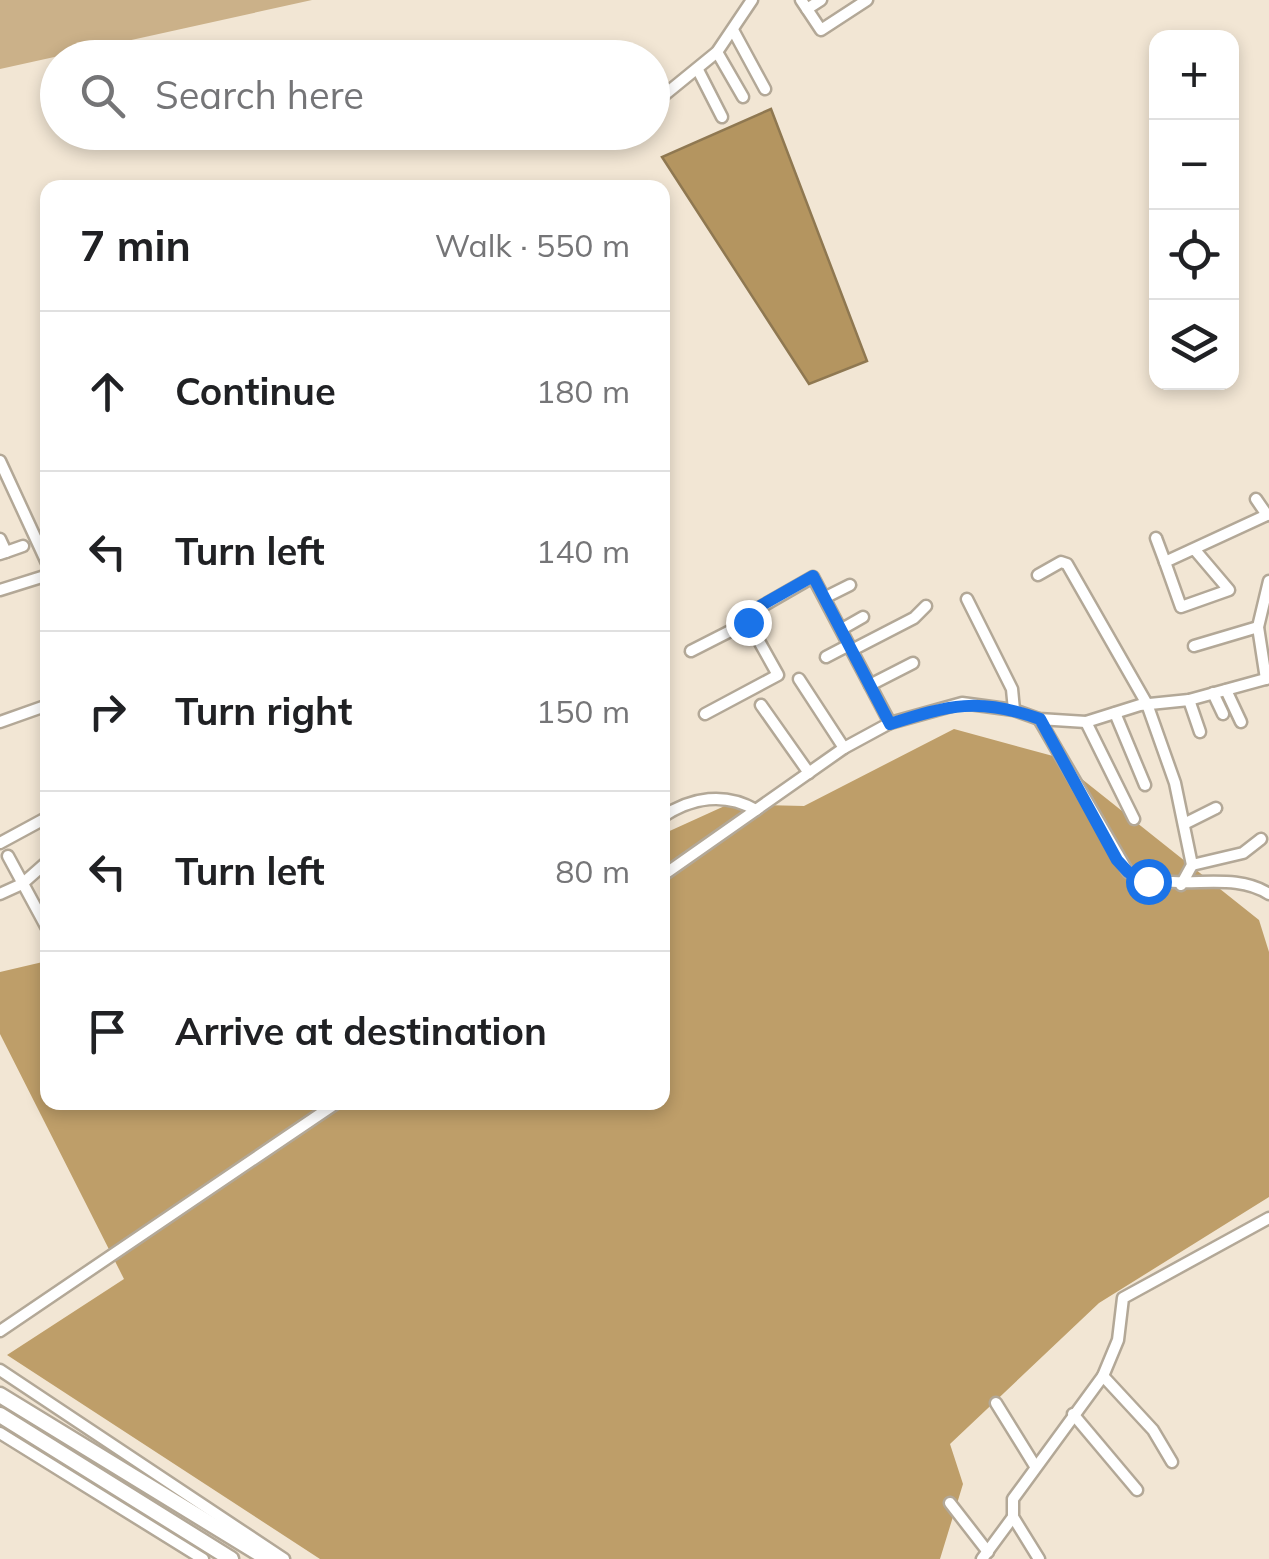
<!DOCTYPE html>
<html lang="en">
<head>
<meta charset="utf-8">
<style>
	:root { --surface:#fff; --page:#f6f6f6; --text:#202124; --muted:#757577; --line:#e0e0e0 }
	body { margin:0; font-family:Mulish,sans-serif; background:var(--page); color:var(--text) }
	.controls { position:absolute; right:30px; top:30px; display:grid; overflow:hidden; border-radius:20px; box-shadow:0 5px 15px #0003 }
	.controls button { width:90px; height:90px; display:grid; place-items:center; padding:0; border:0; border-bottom:2px solid var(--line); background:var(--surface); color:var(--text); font:50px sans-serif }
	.stop { position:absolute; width:30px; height:30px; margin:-22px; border:8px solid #1a73e8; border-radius:50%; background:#fff }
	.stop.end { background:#1a73e8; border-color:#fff; box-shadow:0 2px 10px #0008 }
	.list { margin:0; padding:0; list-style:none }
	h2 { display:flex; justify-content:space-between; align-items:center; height:130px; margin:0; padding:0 40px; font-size:42px }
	h2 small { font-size:32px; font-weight:400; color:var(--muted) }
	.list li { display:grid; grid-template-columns:65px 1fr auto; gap:30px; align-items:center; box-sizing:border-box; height:160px; padding:0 40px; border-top:2px solid var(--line) }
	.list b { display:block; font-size:38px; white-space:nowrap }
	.list em { font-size:32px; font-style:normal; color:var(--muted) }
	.icon { flex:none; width:55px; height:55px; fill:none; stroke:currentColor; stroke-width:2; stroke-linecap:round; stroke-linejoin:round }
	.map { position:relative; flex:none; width:1269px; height:1559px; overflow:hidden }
	.search { position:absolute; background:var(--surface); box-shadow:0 5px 15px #0003; left:40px; top:40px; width:630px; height:110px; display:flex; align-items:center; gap:25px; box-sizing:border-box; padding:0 35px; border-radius:55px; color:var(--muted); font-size:38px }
	.panel { position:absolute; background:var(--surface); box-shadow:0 5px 15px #0003; left:40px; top:180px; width:630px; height:930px; border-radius:20px }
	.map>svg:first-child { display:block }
	.green { fill:#cbb189 }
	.forest { fill:#be9e69 }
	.water { fill:#b49560; stroke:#8f7851; stroke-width:2.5 }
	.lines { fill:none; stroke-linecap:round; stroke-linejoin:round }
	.minor-casing { stroke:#b3a897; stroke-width:15 }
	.highway-casing { stroke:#b3a897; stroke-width:19 }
	.minor { stroke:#fff; stroke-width:10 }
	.highway { stroke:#fff; stroke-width:14 }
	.route { stroke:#1a73e8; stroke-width:12 }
</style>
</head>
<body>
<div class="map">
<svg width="1269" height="1559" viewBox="0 0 1269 1559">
	<rect width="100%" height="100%" fill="#f2e6d4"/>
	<!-- green -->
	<polygon class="green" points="0,0 312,0 0,69"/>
	<!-- forest -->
	<polygon class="forest" points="954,729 1053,756 1259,920 1269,952 1269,1197 1099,1303 950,1444 963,1484 940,1559 320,1559 7,1355 124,1279 0,1034 0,972 47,961 48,1102 662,1102 663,834 729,804 804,806"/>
	<!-- water -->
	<polygon class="water" points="771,109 867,361 809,384 662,157"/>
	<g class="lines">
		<!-- minor casing -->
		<g class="minor-casing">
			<g id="minor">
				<polyline points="801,0 821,30 867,0"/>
				<polyline points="807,9 821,0"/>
				<polyline points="733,30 765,89"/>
				<polyline points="717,52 743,97"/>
				<polyline points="698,70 722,117"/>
				<polyline points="652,105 717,52 752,0"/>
				<polyline points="0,461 48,565"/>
				<polyline points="1256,499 1267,515"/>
				<polyline points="1156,538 1165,562"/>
				<polyline points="0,539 6,552 0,554"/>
				<polyline points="1195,550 1229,590 1181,607 1165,562 1269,514"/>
				<polyline points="6,552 23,546"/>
				<polyline points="1038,575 1061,562 1067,564 1147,704 1175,783 1192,865 1181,885"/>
				<polyline points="0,590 48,575"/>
				<polyline points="826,597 850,585"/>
				<polyline points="967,599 1012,689 1014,710"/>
				<polyline points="842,629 863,617"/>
				<polyline points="1194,646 1258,627"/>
				<polyline points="852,650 914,618 926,606"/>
				<polyline points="691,651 748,622"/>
				<polyline points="826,657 849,645"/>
				<polyline points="799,679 844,748"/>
				<polyline points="1266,679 1258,627 1269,581"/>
				<polyline points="870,685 913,663"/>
				<polyline points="1226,690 1241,722"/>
				<polyline points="1213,693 1223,714"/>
				<polyline points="1189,700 1200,732"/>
				<polyline points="761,705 809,773"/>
				<polyline points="1115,713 1145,785"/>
				<polyline points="705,714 778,675 745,616 813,577 890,723"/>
				<path d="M1039 719 1128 872C1176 895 1229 868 1269 894"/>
				<polyline points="0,722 48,705"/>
				<polyline points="1086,722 1134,819"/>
				<path d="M662 817C692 797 725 792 756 810"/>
				<polyline points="1184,824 1216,808"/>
				<polyline points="0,843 48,817"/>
				<polyline points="8,856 48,930"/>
				<polyline points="1192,865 1243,853 1261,839"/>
				<polyline points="662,876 844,748 890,723 962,703 1014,710 1039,719 1086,722 1140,705 1189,700 1269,678"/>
				<polyline points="0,894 22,884 48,861"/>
				<polyline points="0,1331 338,1102"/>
				<polyline points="0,1370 284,1559"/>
				<polyline points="1103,1376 1153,1430 1172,1462"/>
				<polyline points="996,1403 1035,1466"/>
				<polyline points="1073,1414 1137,1490"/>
				<polyline points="0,1433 203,1559"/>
				<polyline points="950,1503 988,1552"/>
				<polyline points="982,1559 1013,1517"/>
				<polyline points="1039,1559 1013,1517 1013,1499 1103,1376 1118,1340 1123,1298 1269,1218"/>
			</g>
		</g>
		<!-- highway casing -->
		<g class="highway-casing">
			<g id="highway">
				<polyline points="0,1395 268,1559"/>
				<polyline points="0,1415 231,1559"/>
			</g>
		</g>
		<!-- minor -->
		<use href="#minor" class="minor"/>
		<!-- highway -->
		<use href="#highway" class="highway"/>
	</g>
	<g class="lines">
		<!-- route -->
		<path class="route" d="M748 622 746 614 813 576 890 724C949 705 979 697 1040 719L1117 860 1128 872 1148 881"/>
	</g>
</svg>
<div class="controls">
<button>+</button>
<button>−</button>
<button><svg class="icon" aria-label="locate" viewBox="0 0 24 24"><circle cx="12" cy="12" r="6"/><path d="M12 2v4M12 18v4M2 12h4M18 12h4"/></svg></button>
<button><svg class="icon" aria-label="layers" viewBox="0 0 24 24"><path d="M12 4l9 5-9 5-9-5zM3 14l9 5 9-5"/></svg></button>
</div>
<div class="stop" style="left:1148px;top:881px"></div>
<div class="stop end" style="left:748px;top:622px"></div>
<div class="search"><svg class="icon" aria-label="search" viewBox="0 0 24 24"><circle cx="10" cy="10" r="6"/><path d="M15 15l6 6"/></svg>Search here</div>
<section class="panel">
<h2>7 min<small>Walk · 550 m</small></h2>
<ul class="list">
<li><svg class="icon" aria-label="ahead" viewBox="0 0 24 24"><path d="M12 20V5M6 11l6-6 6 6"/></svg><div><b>Continue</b></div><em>180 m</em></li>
<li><svg class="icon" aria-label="left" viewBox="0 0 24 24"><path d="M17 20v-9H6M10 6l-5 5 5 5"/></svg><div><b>Turn left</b></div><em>140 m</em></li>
<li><svg class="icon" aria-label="right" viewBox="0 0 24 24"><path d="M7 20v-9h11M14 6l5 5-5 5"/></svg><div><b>Turn right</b></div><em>150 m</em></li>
<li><svg class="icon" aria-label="left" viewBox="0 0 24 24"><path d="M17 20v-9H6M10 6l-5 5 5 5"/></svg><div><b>Turn left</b></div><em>80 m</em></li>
<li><svg class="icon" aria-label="arrive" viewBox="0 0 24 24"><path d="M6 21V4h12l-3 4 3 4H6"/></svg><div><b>Arrive at destination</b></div></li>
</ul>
</section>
</div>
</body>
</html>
